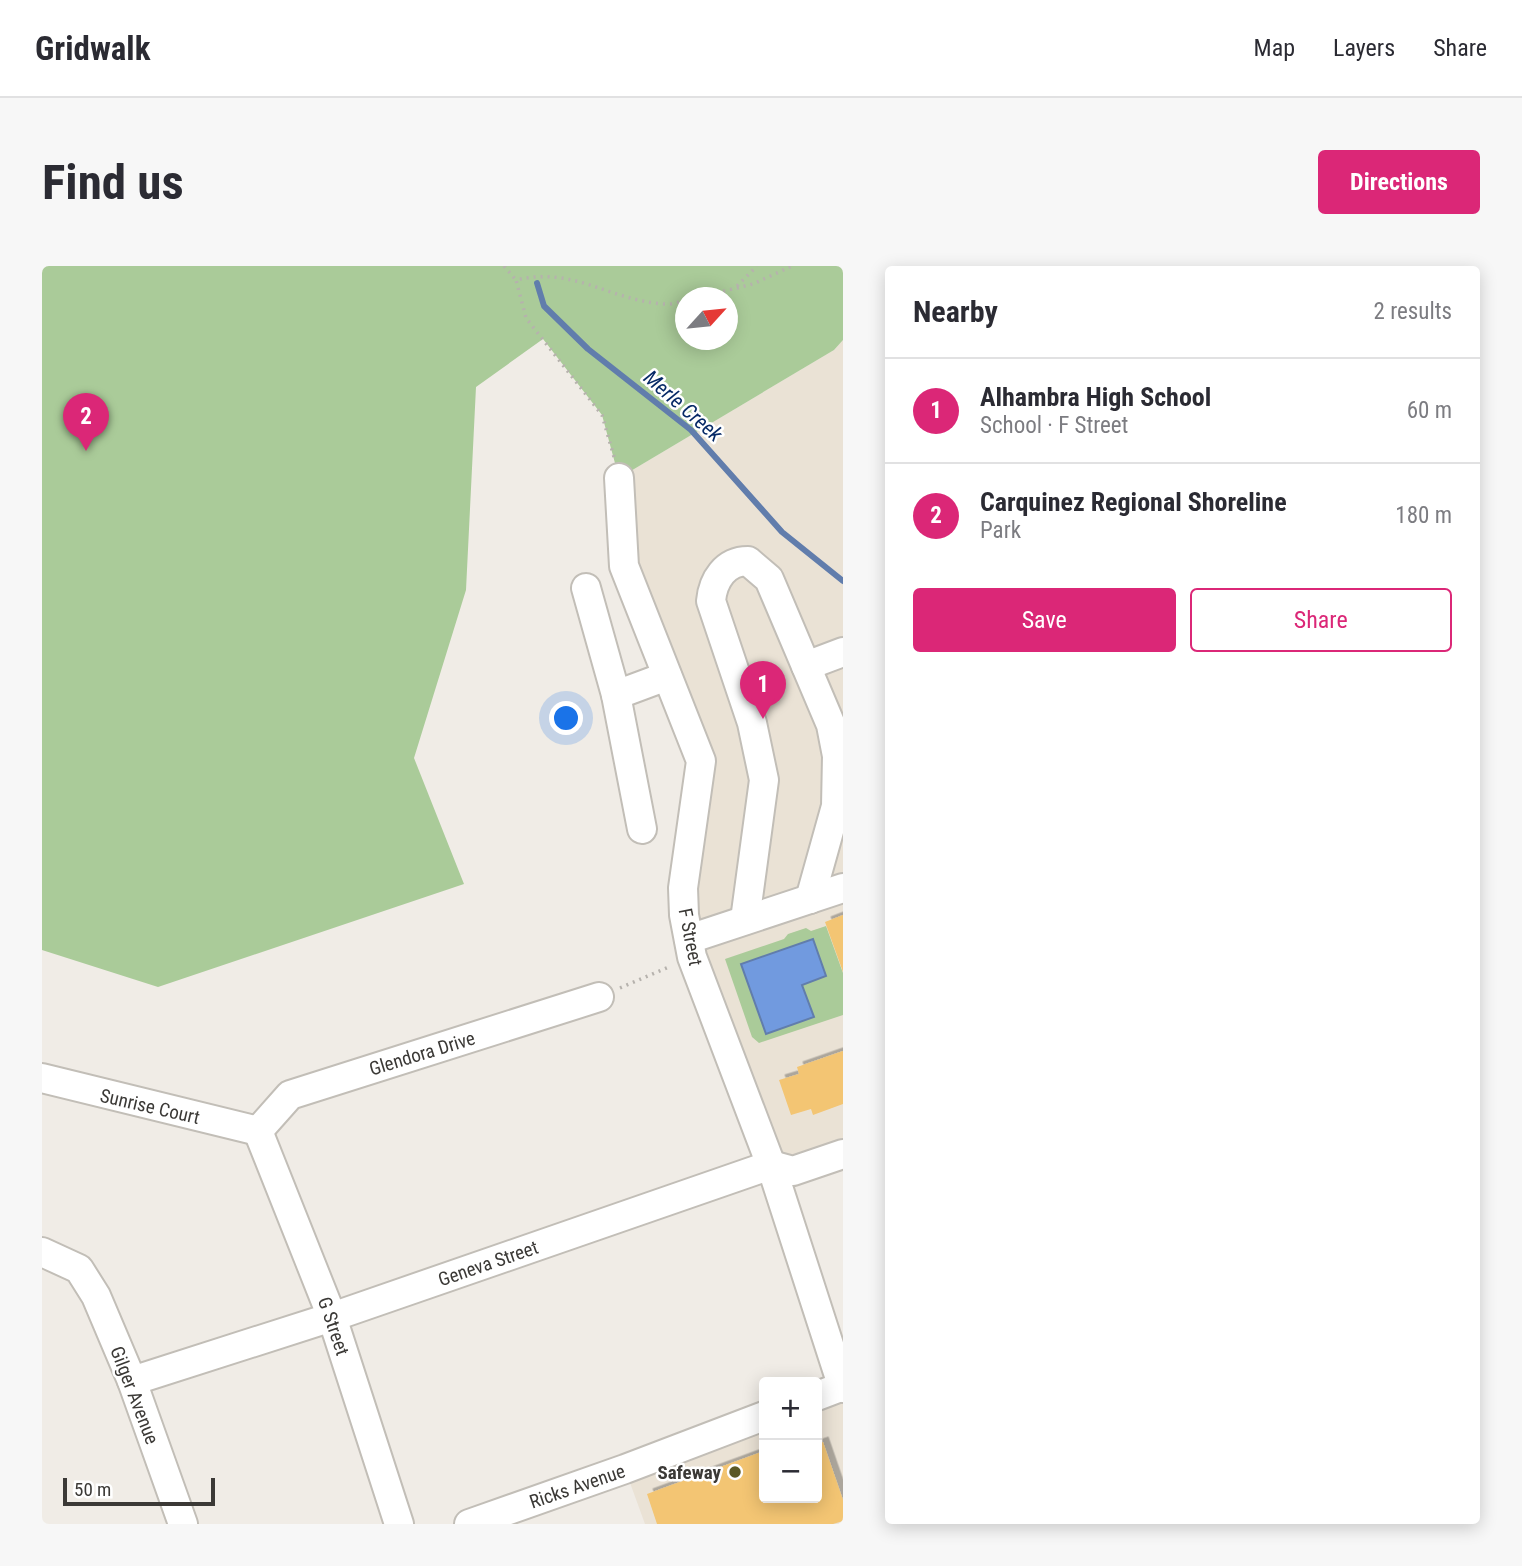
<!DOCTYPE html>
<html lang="en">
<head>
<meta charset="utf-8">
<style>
	:root { --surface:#fff; --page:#f7f7f7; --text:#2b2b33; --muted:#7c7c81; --line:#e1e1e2; --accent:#db2777 }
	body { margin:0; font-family:"Roboto Condensed",sans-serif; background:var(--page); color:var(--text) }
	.controls { position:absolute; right:21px; bottom:21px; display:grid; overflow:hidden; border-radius:7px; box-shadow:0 4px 18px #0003 }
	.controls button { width:63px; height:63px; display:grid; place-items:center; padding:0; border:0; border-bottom:2px solid var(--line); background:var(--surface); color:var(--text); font:35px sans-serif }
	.compass { position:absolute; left:633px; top:21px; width:63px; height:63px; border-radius:50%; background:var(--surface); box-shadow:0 4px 18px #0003; rotate:63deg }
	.scale { position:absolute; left:21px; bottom:18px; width:152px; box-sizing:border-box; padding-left:7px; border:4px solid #3b3936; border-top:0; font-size:19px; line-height:24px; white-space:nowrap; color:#3b3936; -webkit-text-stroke:5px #fff; paint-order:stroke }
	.you { position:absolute; left:525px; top:453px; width:24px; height:24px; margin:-18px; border:5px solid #fff; border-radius:50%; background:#1a73e8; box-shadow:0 0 0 10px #1a73e833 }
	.badge { display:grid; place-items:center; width:46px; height:46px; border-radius:50%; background:var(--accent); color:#fff; font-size:23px; font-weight:700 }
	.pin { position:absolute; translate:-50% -58px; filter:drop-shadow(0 2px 4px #0008) }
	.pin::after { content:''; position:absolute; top:37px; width:24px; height:21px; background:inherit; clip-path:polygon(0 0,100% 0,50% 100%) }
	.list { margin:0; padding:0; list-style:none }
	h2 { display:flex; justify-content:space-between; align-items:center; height:91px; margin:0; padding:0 28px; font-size:30px }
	h2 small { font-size:23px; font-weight:400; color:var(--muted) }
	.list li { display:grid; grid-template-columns:46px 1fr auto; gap:21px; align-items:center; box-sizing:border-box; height:105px; padding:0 28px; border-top:2px solid var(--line) }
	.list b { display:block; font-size:26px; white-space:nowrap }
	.list p { margin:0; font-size:23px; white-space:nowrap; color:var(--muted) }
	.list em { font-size:23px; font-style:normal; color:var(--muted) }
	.actions { display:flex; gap:14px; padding:21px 28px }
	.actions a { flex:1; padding:16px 0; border:2px solid var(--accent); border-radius:7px; text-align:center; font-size:24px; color:var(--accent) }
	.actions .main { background:var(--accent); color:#fff }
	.map { position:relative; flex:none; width:801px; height:1258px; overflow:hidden; border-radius:7px }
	header { display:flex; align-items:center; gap:42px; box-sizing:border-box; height:98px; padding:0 35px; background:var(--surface); border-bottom:2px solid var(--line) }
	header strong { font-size:33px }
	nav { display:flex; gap:38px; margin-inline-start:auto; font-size:24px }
	.intro { display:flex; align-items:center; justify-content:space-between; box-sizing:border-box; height:168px; padding:0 42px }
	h1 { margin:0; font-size:49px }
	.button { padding:18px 32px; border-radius:7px; background:var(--accent); color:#fff; font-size:24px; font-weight:700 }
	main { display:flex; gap:42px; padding:0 42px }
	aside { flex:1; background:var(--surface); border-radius:7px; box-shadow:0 4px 18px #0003 }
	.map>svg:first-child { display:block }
	.built { fill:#eae2d5 }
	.green { fill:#aacb99; fill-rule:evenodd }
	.water { fill:#719adf; stroke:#617dac; stroke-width:2 }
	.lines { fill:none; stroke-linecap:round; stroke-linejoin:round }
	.stream { stroke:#617dac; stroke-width:6 }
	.building { fill:#f3c573; filter:url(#shadow) }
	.minor-casing { stroke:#c2beb7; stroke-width:32 }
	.path { stroke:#b6b2ad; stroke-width:3.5; stroke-dasharray:2 5; stroke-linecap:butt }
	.minor { stroke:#fff; stroke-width:28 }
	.poi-dot { fill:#5b5825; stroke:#fff; stroke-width:2.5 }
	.labels { text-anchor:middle; stroke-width:5; stroke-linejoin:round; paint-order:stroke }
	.street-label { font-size:19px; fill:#3b3936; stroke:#fff }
	.poi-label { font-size:19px; font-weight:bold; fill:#3b3936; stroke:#fff; text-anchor:end }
	.water-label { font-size:21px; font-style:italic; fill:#072a67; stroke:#fff }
</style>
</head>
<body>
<header>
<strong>Gridwalk</strong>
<nav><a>Map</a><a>Layers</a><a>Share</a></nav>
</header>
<div class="intro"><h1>Find us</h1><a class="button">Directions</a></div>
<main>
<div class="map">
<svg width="801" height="1258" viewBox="0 0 801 1258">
	<defs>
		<filter id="shadow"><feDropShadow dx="5.5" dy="-5.5" stdDeviation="0" flood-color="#0004"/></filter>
	</defs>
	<rect width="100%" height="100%" fill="#f0ece6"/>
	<!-- built -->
	<g class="built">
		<polygon points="801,74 801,888 729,899 650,691 659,495 582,300 577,212 792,84"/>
		<polygon points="801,1122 801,1258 603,1258 583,1203 722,1150 722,1232 775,1232 775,1130"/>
	</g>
	<!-- green -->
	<g class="green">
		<path d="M0 0H801V74L792 84 577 212 560 149 501 73 434 121 424 324 372 492 422 618 116 721 0 684ZM643 32H685V74H643Z"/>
		<polygon points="784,660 801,707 801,749 717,777 710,771 683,693 742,673 746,668 764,662 769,665"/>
	</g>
	<!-- water -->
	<polygon class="water" points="771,673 784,710 760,719 772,751 724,768 699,698"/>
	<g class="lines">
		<!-- stream -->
		<polyline class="stream" points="495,17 502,40 546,83 649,164 740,266 801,315"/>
	</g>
	<!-- building -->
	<g class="building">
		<polygon points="801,649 801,706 783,656"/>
		<polygon points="801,785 801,838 771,849 769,843 749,849 737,814 757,808 755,801"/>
		<polygon points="781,1176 801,1234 801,1255 791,1258 615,1258 605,1228 722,1185 722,1232 775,1232 775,1178"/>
	</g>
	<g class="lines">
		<!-- minor casing -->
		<g class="minor-casing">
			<g id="minor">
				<polyline points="577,212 582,300 659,495 641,622 642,649 650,691 729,899 801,1122"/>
				<polyline points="544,322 574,429 600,563"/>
				<polyline points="764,400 801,386"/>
				<polyline points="574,429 625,410"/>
				<path d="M703 654 722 514 710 457 669 335C671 314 683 295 706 295L727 313 789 459 795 490 794 540 768 633"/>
				<polyline points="647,673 801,622"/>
				<polyline points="0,812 216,865"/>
				<polyline points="216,865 290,1051 357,1258"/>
				<polyline points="216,865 248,829 557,731"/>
				<polyline points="0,986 37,1003 54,1030 90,1115 141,1258"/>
				<polyline points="90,1115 290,1051 729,899 751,905 801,888"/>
				<polyline points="775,1130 801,1120"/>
				<polyline points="427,1258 583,1203 722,1150"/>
			</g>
		</g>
		<!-- path -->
		<g class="path">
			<polyline points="462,0 474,14"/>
			<polyline points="695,20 715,0"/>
			<polyline points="654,32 711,18 750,0"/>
			<path d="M572 191 560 149 484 52 474 14C532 0 566 34 622 38 629 39 637 36 643 34"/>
			<polyline points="578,722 629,700"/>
		</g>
		<!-- minor -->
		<use href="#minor" class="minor"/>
	</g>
	<!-- markers -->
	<circle class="poi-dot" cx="693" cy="1206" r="7"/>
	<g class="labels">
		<!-- street labels -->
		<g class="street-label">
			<text transform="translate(649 671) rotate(79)" y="7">F Street</text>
			<text transform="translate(380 787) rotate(-17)" y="7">Glendora Drive</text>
			<text transform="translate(108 840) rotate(13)" y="7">Sunrise Court</text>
			<text transform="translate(446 997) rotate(-19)" y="7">Geneva Street</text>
			<text transform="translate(292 1060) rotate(71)" y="7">G Street</text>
			<text transform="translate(93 1129) rotate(69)" y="7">Gilger Avenue</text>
			<text transform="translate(535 1220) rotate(-19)" y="7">Ricks Avenue</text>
		</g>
		<!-- poi labels -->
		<g class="poi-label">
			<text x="679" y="1213">Safeway</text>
		</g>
		<!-- water labels -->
		<g class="water-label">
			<text transform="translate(641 140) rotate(41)" y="7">Merle Creek</text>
		</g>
	</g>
</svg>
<div class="controls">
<button>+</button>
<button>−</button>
</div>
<svg class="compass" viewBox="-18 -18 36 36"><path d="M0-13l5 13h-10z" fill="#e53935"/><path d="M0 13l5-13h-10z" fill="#7c7c81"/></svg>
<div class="scale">50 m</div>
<div class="you"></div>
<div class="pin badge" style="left:721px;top:453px">1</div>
<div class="pin badge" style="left:44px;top:185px">2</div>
</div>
<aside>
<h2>Nearby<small>2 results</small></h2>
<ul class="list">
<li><span class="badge">1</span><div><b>Alhambra High School</b><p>School · F Street</p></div><em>60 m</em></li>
<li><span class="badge">2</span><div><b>Carquinez Regional Shoreline</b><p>Park</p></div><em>180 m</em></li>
</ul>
<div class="actions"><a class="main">Save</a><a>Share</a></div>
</aside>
</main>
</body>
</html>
